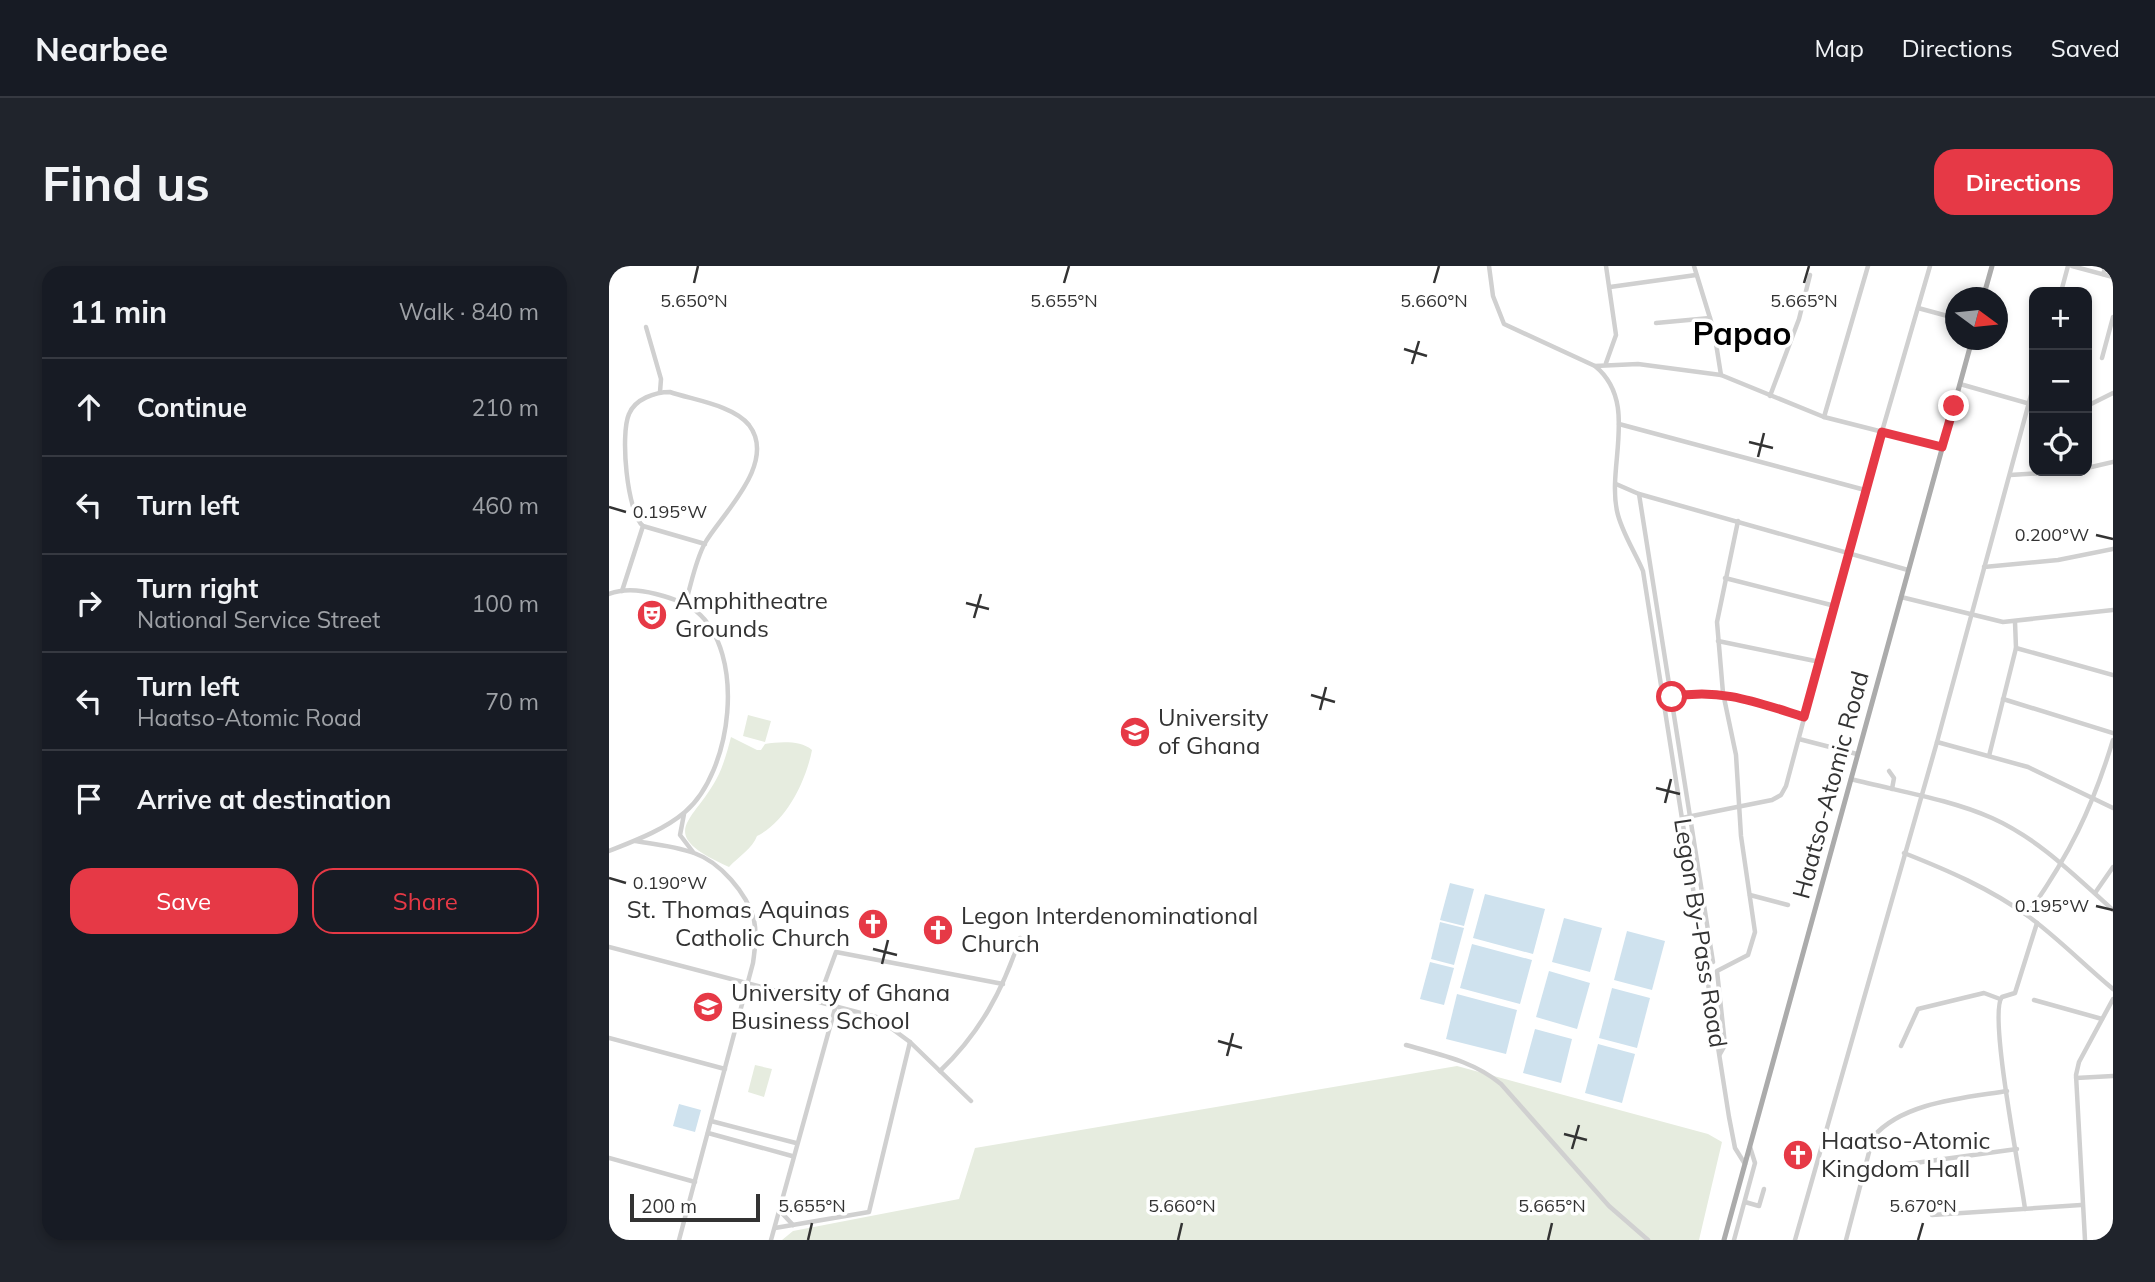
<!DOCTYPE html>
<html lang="en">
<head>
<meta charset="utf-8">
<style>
	:root { --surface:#171b24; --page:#20242c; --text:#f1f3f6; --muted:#9ea1a6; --line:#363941; --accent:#e63946 }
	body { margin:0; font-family:Mulish,sans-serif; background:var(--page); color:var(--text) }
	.controls { position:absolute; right:21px; top:21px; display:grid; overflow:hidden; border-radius:14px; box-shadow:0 4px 10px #0003 }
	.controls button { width:63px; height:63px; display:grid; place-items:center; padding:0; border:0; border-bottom:2px solid var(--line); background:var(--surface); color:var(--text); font:35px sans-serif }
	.compass { position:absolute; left:1336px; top:21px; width:63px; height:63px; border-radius:50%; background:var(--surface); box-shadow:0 4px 10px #0003; rotate:105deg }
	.scale { position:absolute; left:21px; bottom:18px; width:130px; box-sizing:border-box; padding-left:7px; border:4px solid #333; border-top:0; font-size:19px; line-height:24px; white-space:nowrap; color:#333; -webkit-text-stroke:5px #fff; paint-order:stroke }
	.stop { position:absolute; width:21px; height:21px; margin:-16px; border:5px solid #e63946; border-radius:50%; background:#fff }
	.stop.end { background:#e63946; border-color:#fff; box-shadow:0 2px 7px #0008 }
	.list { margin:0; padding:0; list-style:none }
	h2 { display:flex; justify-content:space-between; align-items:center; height:91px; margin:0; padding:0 28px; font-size:30px }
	h2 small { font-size:23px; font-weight:400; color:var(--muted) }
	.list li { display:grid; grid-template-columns:46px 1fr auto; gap:21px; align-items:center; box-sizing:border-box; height:98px; padding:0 28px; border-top:2px solid var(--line) }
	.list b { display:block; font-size:26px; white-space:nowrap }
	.list p { margin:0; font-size:23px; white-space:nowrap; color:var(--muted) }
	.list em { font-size:23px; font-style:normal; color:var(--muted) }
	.actions { display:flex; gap:14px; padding:21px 28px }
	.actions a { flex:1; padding:16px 0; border:2px solid var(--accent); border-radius:21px; text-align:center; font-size:24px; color:var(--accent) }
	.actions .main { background:var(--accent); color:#fff }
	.icon { flex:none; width:38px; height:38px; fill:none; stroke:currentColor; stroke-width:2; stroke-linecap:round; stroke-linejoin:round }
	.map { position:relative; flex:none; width:1504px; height:974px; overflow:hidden; border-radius:21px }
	header { display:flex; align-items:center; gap:42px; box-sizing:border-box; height:98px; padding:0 35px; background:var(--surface); border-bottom:2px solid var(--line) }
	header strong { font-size:33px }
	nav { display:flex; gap:38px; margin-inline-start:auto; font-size:24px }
	.intro { display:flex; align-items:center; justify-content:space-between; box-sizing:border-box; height:168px; padding:0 42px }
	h1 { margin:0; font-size:49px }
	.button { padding:18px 32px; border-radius:21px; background:var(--accent); color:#fff; font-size:24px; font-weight:700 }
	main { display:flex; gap:42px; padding:0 42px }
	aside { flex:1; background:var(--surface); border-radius:21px; box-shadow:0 4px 10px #0003 }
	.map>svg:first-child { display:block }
	.green { fill:#e6ecdf }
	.water { fill:#cfe2ee }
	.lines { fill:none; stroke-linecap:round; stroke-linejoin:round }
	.minor { stroke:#d0d0d0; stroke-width:4.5 }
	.major { stroke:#ababab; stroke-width:5 }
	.route { stroke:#e63946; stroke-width:9 }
	.ticks { fill:none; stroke:#333; stroke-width:2.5 }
	.labels { text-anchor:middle; stroke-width:7; stroke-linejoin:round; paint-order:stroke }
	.poi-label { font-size:24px; fill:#333; stroke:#fff; text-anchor:start }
	.street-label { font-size:24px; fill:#333; stroke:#fff }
	.district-label { font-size:32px; font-weight:bold; fill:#000; stroke:#fff }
	.ticks-label { font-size:18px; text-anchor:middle; fill:#333; stroke:#fff; stroke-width:7; stroke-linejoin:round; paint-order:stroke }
</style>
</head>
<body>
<header>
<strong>Nearbee</strong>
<nav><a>Map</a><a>Directions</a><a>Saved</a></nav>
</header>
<div class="intro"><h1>Find us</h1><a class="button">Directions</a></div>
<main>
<aside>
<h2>11 min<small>Walk · 840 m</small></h2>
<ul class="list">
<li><svg class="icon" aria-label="ahead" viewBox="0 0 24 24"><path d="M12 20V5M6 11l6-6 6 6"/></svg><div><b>Continue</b></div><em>210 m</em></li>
<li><svg class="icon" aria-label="left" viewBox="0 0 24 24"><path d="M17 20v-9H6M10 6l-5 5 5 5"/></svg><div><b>Turn left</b></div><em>460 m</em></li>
<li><svg class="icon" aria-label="right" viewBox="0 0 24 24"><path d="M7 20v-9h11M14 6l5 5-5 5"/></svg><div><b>Turn right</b><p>National Service Street</p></div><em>100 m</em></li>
<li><svg class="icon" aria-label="left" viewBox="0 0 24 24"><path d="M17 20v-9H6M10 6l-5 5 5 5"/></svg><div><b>Turn left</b><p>Haatso-Atomic Road</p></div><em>70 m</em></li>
<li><svg class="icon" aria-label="arrive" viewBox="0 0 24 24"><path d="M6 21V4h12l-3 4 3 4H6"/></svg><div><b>Arrive at destination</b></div></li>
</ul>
<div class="actions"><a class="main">Save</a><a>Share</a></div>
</aside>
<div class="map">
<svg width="1504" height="974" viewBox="0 0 1504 974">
	<rect width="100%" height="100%" fill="#fff"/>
	<!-- green -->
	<g class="green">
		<polygon points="139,449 162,455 156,476 134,470"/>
		<path d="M122 471 148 484H152L156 478C170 476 191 474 203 484 197 515 177 556 148 570 144 582 129 591 120 601 42 566 87 556 110 508 115 497 119 483 122 471Z"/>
		<polygon points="146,799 163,803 155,831 139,826"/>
		<polygon points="848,800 1099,868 1113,876 1090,974 173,974 184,965 350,933 366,882"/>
	</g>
	<!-- water -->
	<g class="water">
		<polygon points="841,617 865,623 855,660 831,654"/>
		<polygon points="876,628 936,643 924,688 864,672"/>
		<polygon points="955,652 993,662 981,706 943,696"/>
		<polygon points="831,656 855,662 845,699 822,693"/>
		<polygon points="1018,665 1056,675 1043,724 1005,714"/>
		<polygon points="863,678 923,694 911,738 851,722"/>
		<polygon points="821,696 845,702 835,739 811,733"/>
		<polygon points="940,705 981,717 968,763 927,751"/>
		<polygon points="1003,722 1041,732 1028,782 990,772"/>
		<polygon points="848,728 908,744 897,788 837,773"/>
		<polygon points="926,763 963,773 952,817 914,807"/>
		<polygon points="989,778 1026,788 1013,837 976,827"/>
		<polygon points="70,838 92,844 86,866 64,860"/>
	</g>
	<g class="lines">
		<!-- minor -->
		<g class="minor">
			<path d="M880 0 884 30 895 58 986 100C1030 136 998 198 1008 245 1012 265 1026 286 1034 305L1120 851 1126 882 1136 898"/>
			<polyline points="1085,0 1105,65 1112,109"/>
			<polyline points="1463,0 1504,11"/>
			<polyline points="1494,8 1497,0"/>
			<polyline points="1001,21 1087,9"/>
			<polyline points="1452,26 1459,0"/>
			<polyline points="1309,42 1346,52"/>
			<polyline points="1047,57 1101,52"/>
			<polyline points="37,61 52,113 51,126"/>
			<polyline points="1493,92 1504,51"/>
			<polyline points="997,97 1007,69 997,0"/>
			<polyline points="986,100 1029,98 1112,109 1215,151 1333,181"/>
			<polyline points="1351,118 1425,139"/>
			<polyline points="1161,130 1190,53 1201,9"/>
			<polyline points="1478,140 1504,127"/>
			<polyline points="1215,151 1259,0"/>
			<polyline points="1010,158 1256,224"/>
			<polyline points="1478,202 1504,196"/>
			<polyline points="1401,209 1467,205"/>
			<polyline points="1007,218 1030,228 1299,304"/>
			<polyline points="1030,228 1104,696"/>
			<polyline points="34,260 96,278"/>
			<polyline points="1375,301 1449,294 1504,283"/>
			<polyline points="1116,312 1226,340"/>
			<path d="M13 325 34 260C18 247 11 168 20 148 26 133 46 126 61 126 84 134 124 139 140 159 169 197 112 249 96 277 86 295 82 320 76 338"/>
			<path d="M0 328C15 322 32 324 47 328 61 332 76 336 87 345 138 387 123 506 76 546 55 564 25 575 0 585"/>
			<polyline points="1292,331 1394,356 1504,344"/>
			<polyline points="1109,375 1211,396"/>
			<polyline points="1407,382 1504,409"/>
			<path d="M1063 431C1110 421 1150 437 1194 451"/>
			<polyline points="1394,433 1504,467"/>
			<polyline points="1190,473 1248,488"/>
			<polyline points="1328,476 1419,501 1504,542"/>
			<polyline points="1380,490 1407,382 1406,356"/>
			<polyline points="1280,505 1285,512 1283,523"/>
			<path d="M1242 513C1288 525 1340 533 1383 552 1430 573 1466 610 1504 644"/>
			<polyline points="75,548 71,569 84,586"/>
			<polyline points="1073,552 1163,534 1172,529 1177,520 1256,224 1321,0"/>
			<path d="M26 575C45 578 66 580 85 587 111 596 138 627 145 654 148 668 146 683 144 697L70 974"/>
			<path d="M1295 587C1338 604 1380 622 1419 650 1449 672 1475 699 1504 723"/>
			<polyline points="1486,627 1504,601"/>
			<polyline points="1141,629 1179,639"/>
			<path d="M1418 649C1460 590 1483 543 1504 474"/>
			<polyline points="0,681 267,751 301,776 362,835"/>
			<polyline points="1425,734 1493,753"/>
			<polyline points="209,735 227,686 394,718"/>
			<polyline points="0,772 116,803"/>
			<path d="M797 779C832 789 864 795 892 818L1000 940 1039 974"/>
			<polyline points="1292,780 1309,743 1375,727 1391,733"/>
			<polyline points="1111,788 1116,779 1108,705 1139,689 1146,666 1132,570 1127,489 1114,427 1108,356 1129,255"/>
			<path d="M331 805C371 767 394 724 411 672"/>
			<polyline points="1467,812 1504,810"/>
			<polyline points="102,855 187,877"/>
			<polyline points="99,867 183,890"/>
			<polyline points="0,892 86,916"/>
			<polyline points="1255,904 1408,883"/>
			<polyline points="1136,936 1150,940 1155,923"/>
			<path d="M1416 943C1412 911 1379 747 1393 731L1406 727 1428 657"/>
			<polyline points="171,945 184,959"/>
			<polyline points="1323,949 1472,939"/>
			<polyline points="166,962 260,946 301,776"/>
			<polyline points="162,974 227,739"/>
			<polyline points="1125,974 1146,897 1141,881"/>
			<polyline points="1186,974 1328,476 1425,118"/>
			<path d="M1237 974 1264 871C1294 836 1355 832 1398 825"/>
			<polyline points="1476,974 1467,809 1470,796 1504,733"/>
		</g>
		<!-- major -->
		<g class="major">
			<polyline points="1374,32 1383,0"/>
			<polyline points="1115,974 1363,74"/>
		</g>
	</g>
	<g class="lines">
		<!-- route -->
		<path class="route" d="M1063 431C1110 421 1150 437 1195 451L1273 166 1333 181 1345 140"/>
	</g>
	<!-- ticks -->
	<path class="ticks" d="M85 17 89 0M455 17 460 0M825 17 830 0M1195 17 1200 0M795 83 818 90M803 98 810 75M1140 176 1164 182M1149 191 1155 167M0 241 17 246M1487 269 1504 273M357 337 380 343M365 352 372 328M702 429 726 436M711 444 717 421M1047 522 1071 528M1056 537 1062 513M0 612 17 617M1487 640 1504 644M264 683 288 689M273 698 279 674M609 775 633 782M618 790 624 767M955 868 978 874M963 883 970 859M199 974 203 957M569 974 573 957M939 974 943 957M1309 974 1314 957"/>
	<!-- icons -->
	<defs>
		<g id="theatre-disc" transform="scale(1.575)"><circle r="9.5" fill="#e63946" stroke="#fff"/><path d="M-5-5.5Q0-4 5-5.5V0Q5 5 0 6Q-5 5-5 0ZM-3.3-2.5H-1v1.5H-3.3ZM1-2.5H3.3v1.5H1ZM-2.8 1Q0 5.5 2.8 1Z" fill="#fff"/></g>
		<g id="university-disc" transform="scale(1.575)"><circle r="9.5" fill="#e63946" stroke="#fff"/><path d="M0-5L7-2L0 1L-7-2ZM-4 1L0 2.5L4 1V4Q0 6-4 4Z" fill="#fff"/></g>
		<g id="church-disc" transform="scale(1.575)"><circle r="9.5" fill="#e63946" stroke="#fff"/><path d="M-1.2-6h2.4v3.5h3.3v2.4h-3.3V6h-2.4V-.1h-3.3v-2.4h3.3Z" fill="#fff"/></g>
	</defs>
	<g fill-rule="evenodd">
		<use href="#theatre-disc" x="43" y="349"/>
		<use href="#university-disc" x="526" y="466"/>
		<use href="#church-disc" x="264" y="658"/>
		<use href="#church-disc" x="329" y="664"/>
		<use href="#university-disc" x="99" y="741"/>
		<use href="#church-disc" x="1189" y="889"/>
	</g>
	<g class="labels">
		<!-- poi labels -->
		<g class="poi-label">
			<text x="66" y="343">Amphitheatre<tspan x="66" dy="28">Grounds</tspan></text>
			<text x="549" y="460">University<tspan x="549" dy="28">of Ghana</tspan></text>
			<text x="241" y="652" text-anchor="end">St. Thomas Aquinas<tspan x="241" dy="28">Catholic Church</tspan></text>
			<text x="352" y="658">Legon Interdenominational<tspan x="352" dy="28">Church</tspan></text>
			<text x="122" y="735">University of Ghana<tspan x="122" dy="28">Business School</tspan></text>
			<text x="1212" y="883">Haatso-Atomic<tspan x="1212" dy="28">Kingdom Hall</tspan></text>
		</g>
		<!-- street labels -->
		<g class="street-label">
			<text transform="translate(1222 519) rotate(-75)" y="8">Haatso-Atomic Road</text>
			<text transform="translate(1091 667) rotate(81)" y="8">Legon By-Pass Road</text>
		</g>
		<!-- district labels -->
		<g class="district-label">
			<text x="1133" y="79">Papao</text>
		</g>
	</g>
	<g class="ticks-label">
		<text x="85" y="41">5.650°N</text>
		<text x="455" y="41">5.655°N</text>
		<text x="825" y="41">5.660°N</text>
		<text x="1195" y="41">5.665°N</text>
		<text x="61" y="252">0.195°W</text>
		<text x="1443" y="275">0.200°W</text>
		<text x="61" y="623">0.190°W</text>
		<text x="1443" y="646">0.195°W</text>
		<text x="203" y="946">5.655°N</text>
		<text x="573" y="946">5.660°N</text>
		<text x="943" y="946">5.665°N</text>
		<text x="1314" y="946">5.670°N</text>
	</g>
</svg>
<div class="controls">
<button>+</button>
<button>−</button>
<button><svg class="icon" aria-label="locate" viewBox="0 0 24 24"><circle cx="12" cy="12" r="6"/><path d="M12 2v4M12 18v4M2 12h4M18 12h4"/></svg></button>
</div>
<svg class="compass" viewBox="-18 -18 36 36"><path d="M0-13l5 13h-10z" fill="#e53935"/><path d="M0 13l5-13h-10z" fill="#9ea1a6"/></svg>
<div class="scale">200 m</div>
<div class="stop" style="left:1063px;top:431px"></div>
<div class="stop end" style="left:1345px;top:140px"></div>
</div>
</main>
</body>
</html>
